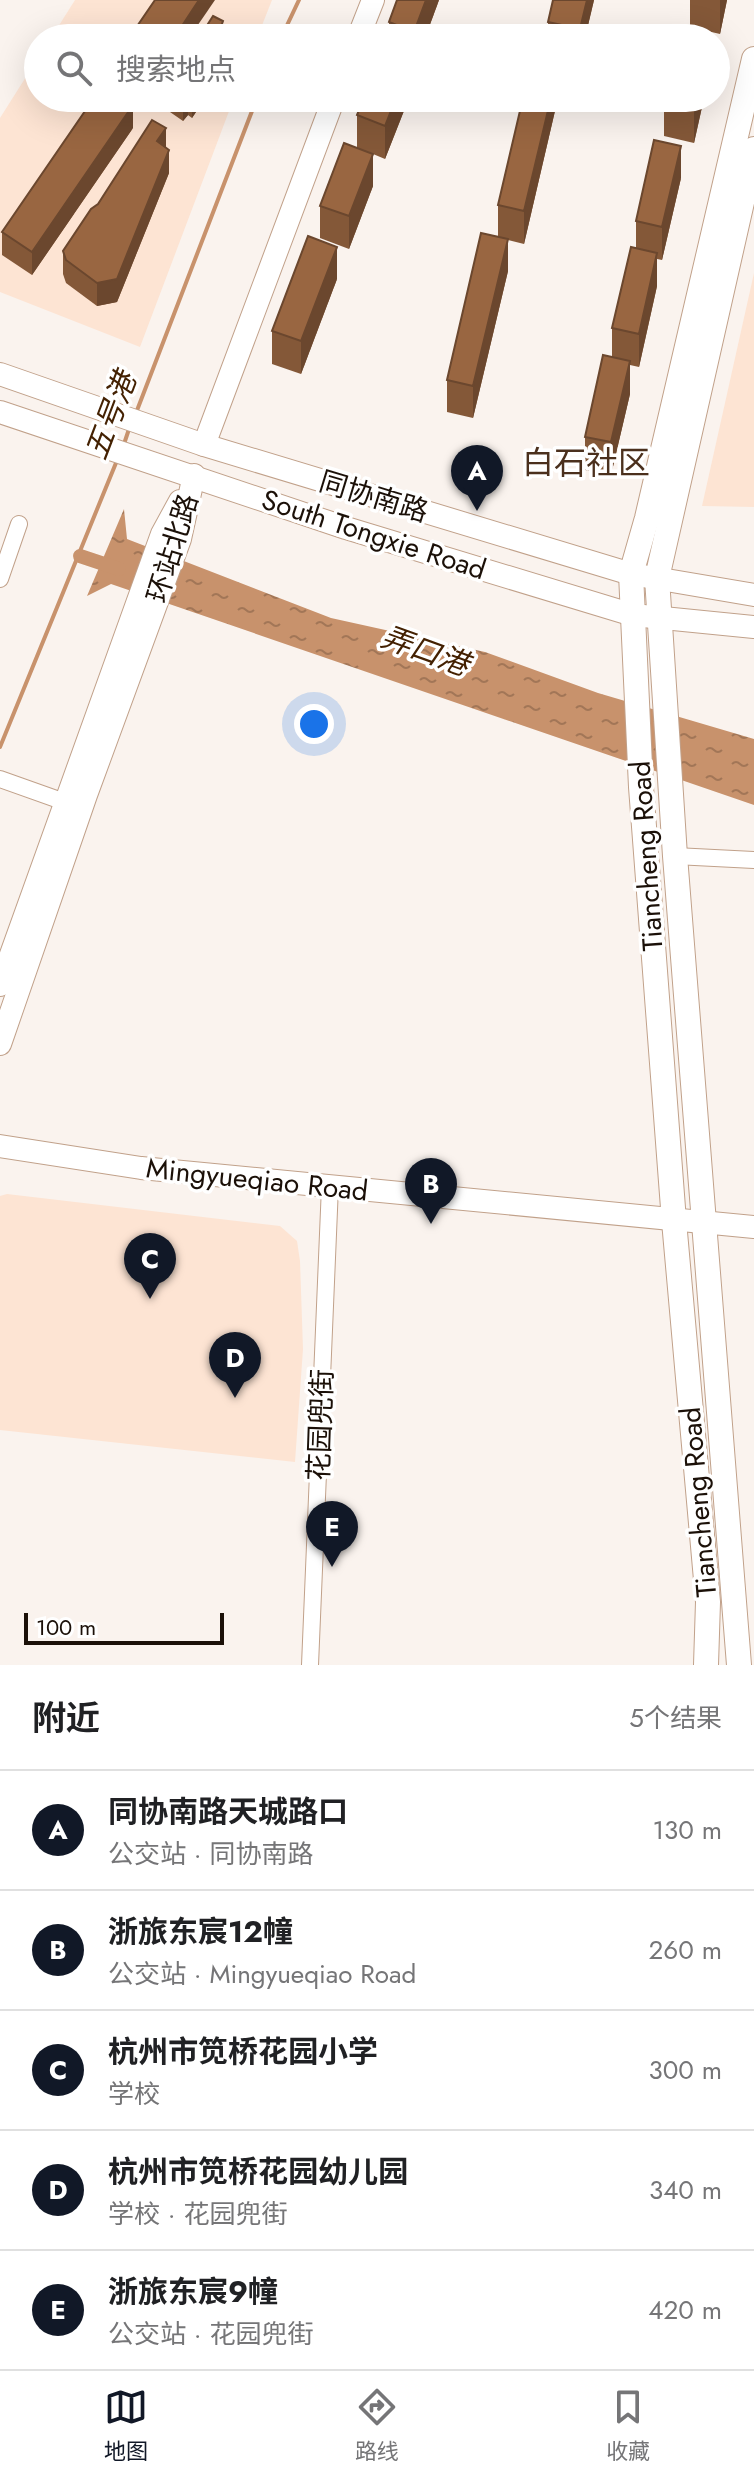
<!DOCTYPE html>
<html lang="zh">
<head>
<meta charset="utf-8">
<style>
	:root { --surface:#fff; --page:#f6f6f6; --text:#202124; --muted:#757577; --line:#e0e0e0; --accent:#111827 }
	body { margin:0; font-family:Jost,"Noto Sans SC",sans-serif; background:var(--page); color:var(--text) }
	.scale { position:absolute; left:24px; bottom:20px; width:200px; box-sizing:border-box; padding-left:8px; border:4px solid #1b1008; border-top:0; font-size:22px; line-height:28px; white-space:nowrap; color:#1b1008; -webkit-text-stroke:6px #fff; paint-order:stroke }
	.you { position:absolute; left:314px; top:724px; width:28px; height:28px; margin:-20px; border:6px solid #fff; border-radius:50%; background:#1a73e8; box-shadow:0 0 0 12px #1a73e833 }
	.badge { display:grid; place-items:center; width:52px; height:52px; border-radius:50%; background:var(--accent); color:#fff; font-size:26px; font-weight:700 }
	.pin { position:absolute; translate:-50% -66px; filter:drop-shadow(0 2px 4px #0008) }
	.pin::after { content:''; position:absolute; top:42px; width:28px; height:24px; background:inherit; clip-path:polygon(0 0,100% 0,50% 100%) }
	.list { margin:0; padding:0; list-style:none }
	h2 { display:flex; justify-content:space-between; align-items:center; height:104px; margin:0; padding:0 32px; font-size:34px }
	h2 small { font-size:26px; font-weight:400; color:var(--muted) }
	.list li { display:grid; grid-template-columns:52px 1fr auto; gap:24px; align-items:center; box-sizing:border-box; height:120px; padding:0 32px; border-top:2px solid var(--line) }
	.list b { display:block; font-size:30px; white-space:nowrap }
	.list p { margin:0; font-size:26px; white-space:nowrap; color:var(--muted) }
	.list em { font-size:26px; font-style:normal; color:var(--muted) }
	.icon { flex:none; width:44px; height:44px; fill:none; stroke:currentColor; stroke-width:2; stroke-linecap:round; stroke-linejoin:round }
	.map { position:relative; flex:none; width:754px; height:1665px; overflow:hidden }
	.search { position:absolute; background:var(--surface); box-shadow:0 8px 32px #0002; left:24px; right:24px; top:24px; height:88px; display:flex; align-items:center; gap:20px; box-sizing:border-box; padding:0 28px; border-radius:44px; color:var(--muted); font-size:30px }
	.sheet { height:704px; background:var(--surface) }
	nav { display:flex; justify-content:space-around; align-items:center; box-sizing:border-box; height:112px; border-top:2px solid var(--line); background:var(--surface); font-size:22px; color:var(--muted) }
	nav a { display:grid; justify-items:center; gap:4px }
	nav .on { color:var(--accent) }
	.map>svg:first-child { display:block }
	.built { fill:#fde4d3 }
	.water { fill:url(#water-ripples) }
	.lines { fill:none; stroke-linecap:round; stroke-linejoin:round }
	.stream { stroke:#c8926c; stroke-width:4 }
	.canal { stroke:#c8926c; stroke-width:14 }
	.street-casing { stroke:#c1a18a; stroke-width:18 }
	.secondary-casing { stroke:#c1a18a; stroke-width:24 }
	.primary-casing { stroke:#c1a18a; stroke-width:26 }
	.street { stroke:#fff; stroke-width:16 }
	.secondary { stroke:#fff; stroke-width:22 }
	.primary { stroke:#fff; stroke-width:24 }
	.wall { fill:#845838 }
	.shaded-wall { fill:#6b472e }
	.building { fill:#996641; stroke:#6b472e; stroke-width:2 }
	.labels { text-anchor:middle; stroke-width:7; stroke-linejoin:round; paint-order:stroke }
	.street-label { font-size:28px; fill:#1b1008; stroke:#fff }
	.water-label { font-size:30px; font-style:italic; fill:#442102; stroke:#fff }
	.quarter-label { font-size:32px; fill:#4b301d; stroke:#fff }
</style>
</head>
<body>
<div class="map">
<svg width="754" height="1665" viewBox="0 0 754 1665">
	<defs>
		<pattern id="water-ripples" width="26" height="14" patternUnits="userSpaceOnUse" patternTransform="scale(2)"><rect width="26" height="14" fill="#c8926c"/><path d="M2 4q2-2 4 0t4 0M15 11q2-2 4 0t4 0" fill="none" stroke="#a27657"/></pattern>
	</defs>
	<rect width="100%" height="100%" fill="#faf3ee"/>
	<!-- built -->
	<g class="built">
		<polygon points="75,0 272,0 257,38 51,38"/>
		<polygon points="38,58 38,98 234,98 140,347 0,292 0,118"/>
		<polygon points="754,273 754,507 702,506"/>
		<polygon points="7,1194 280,1226 297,1241 300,1261 303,1349 295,1462 0,1430 0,1196"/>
	</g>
	<!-- water -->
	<polygon class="water" points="124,509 127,539 331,618 485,652 598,693 754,739 754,805 111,584 87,596"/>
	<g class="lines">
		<!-- stream -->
		<g class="stream">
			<polyline points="281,38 299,0"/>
			<polyline points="136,413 257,98"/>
			<polyline points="123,447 129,429"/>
			<polyline points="0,747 118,458"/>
		</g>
		<!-- canal -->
		<polyline class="canal" points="80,556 119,569"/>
		<!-- street casing -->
		<g class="street-casing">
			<g id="street">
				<polyline points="0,579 19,524"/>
				<polyline points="0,779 76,806"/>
				<polyline points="675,856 754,860"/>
				<polyline points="310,1665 330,1186"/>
			</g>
		</g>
		<!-- secondary casing -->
		<g class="secondary-casing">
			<g id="secondary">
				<polyline points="358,38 373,0"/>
				<polyline points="0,374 204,445 631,574 754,595"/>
				<polyline points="0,412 346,528 633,615 754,627"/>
				<polyline points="204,445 334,98"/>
				<polyline points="0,985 162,534 180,501"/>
				<polyline points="0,1044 86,795 180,539 194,475"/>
				<polyline points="0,1146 141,1168 754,1227"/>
			</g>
		</g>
		<!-- primary casing -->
		<g class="primary-casing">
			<g id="primary">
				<polyline points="706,1665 708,1602 674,1221 641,787 631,574 647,518 754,59"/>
				<polyline points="739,1665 675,856 657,578 754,149"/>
			</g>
		</g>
		<!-- street -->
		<use href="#street" class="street"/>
		<!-- secondary -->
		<use href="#secondary" class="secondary"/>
		<!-- primary -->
		<use href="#primary" class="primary"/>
	</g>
	<!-- wall -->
	<g class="wall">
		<polygon points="439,0 425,38 389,38 389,22"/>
		<polygon points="553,0 594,0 585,38 548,38 548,22"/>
		<polygon points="690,0 727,0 720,34 690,27"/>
		<polygon points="170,98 203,98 200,106 192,118 188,115 183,121 170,112"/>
		<polygon points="409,98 385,159 373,154 373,186 349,249 320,238 320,206 357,148 357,115"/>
		<polygon points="558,98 524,244 508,240 508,271 473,418 447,412 447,380 498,236 498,205"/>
		<polygon points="704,98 694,143 664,136 664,103"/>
		<polygon points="133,128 32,275 2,255 2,232"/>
		<polygon points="166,148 169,173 117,302 97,306 66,283 63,274 63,251 98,204"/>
		<polygon points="681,178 662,260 657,259 657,286 639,367 630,365 630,394 611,475 585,470 585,437 612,357 612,328 636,248 636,221"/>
		<polygon points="337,279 301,374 272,364 272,331"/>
	</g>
	<!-- shaded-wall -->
	<g class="shaded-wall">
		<polygon points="199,0 215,0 189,38 174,38"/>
		<polygon points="426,0 439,0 425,38 414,38 414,32"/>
		<polygon points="587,0 594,0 585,38 580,38 580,29"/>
		<polygon points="720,0 727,0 720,34"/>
		<polygon points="223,21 223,38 217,38"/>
		<polygon points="183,98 188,98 188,115 183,121"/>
		<polygon points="192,98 203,98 200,106 192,118"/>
		<polygon points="396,98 409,98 385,159 385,126"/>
		<polygon points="551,98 558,98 524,244 524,211"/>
		<polygon points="697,98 704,98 694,143 694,110"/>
		<polygon points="133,105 133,128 32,275 32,252"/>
		<polygon points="166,128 166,151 157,141"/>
		<polygon points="681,146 681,178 662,260 662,227"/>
		<polygon points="169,150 169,173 117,302 97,306 97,283"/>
		<polygon points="373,154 373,186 349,249 349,216"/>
		<polygon points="508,239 508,271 473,418 473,386"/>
		<polygon points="337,247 337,279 301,374 301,341"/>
		<polygon points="657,253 657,286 639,367 639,334"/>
		<polygon points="630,361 630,394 611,475 611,442"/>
	</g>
	<!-- building -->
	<g class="building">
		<polygon points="155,0 199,0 174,38 129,38"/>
		<polygon points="397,0 426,0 414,32 389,22"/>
		<polygon points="553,0 587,0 580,29 548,22"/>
		<polygon points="213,16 223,21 217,38 199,38"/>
		<polygon points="94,98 123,98 133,105 32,252 2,232"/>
		<polygon points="364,98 396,98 385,126 357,115"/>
		<polygon points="523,98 551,98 524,211 498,205"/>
		<polygon points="665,98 697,98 694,110 664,103"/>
		<polygon points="152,120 166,128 157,141 169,150 117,279 97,283 66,260 63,251 91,209 98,204"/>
		<polygon points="654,140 681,146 662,227 636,221"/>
		<polygon points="344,143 373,154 349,216 320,206"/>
		<polygon points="481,233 508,239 473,386 447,380"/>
		<polygon points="308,236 337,247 301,341 272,331"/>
		<polygon points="631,247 657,253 639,334 612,328"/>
		<polygon points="603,355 630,361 611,442 585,437"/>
	</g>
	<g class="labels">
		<!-- street labels -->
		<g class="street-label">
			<text transform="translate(374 496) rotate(17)" y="10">同协南路</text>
			<text transform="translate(374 534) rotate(18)" y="10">South Tongxie Road</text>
			<text transform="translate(172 548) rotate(-73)" y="10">环站北路</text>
			<text transform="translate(646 856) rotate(-94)" y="10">Tiancheng Road</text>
			<text transform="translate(257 1179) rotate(6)" y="10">Mingyueqiao Road</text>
			<text transform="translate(320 1425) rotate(-88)" y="10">花园兜街</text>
			<text transform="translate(698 1502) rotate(-95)" y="10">Tiancheng Road</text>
		</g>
		<!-- water labels -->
		<g class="water-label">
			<text transform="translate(111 416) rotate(-69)" y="10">五号港</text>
			<text transform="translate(425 651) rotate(20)" y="10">弄口港</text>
		</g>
		<!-- quarter labels -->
		<g class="quarter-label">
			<text x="586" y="474">白石社区</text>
		</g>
	</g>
</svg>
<div class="scale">100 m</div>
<div class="you"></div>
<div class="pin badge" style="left:477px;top:511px">A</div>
<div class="pin badge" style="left:431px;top:1224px">B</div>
<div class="pin badge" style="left:150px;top:1299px">C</div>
<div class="pin badge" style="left:235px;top:1398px">D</div>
<div class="pin badge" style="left:332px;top:1567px">E</div>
<div class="search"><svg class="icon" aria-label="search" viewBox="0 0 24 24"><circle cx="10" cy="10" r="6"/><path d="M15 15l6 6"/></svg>搜索地点</div>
</div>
<section class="sheet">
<h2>附近<small>5个结果</small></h2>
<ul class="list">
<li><span class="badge">A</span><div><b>同协南路天城路口</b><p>公交站 · 同协南路</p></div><em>130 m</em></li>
<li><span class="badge">B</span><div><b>浙旅东宸12幢</b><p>公交站 · Mingyueqiao Road</p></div><em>260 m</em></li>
<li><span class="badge">C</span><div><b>杭州市笕桥花园小学</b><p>学校</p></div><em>300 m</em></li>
<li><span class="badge">D</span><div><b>杭州市笕桥花园幼儿园</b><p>学校 · 花园兜街</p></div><em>340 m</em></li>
<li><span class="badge">E</span><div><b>浙旅东宸9幢</b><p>公交站 · 花园兜街</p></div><em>420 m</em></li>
</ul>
</section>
<nav>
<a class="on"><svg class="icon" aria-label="map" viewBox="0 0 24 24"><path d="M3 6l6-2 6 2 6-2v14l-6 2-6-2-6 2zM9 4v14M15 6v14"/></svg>地图</a>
<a><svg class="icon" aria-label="directions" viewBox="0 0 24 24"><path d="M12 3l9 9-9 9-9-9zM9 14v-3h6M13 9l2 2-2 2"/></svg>路线</a>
<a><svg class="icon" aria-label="saved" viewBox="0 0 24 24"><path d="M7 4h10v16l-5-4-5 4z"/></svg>收藏</a>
</nav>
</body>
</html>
